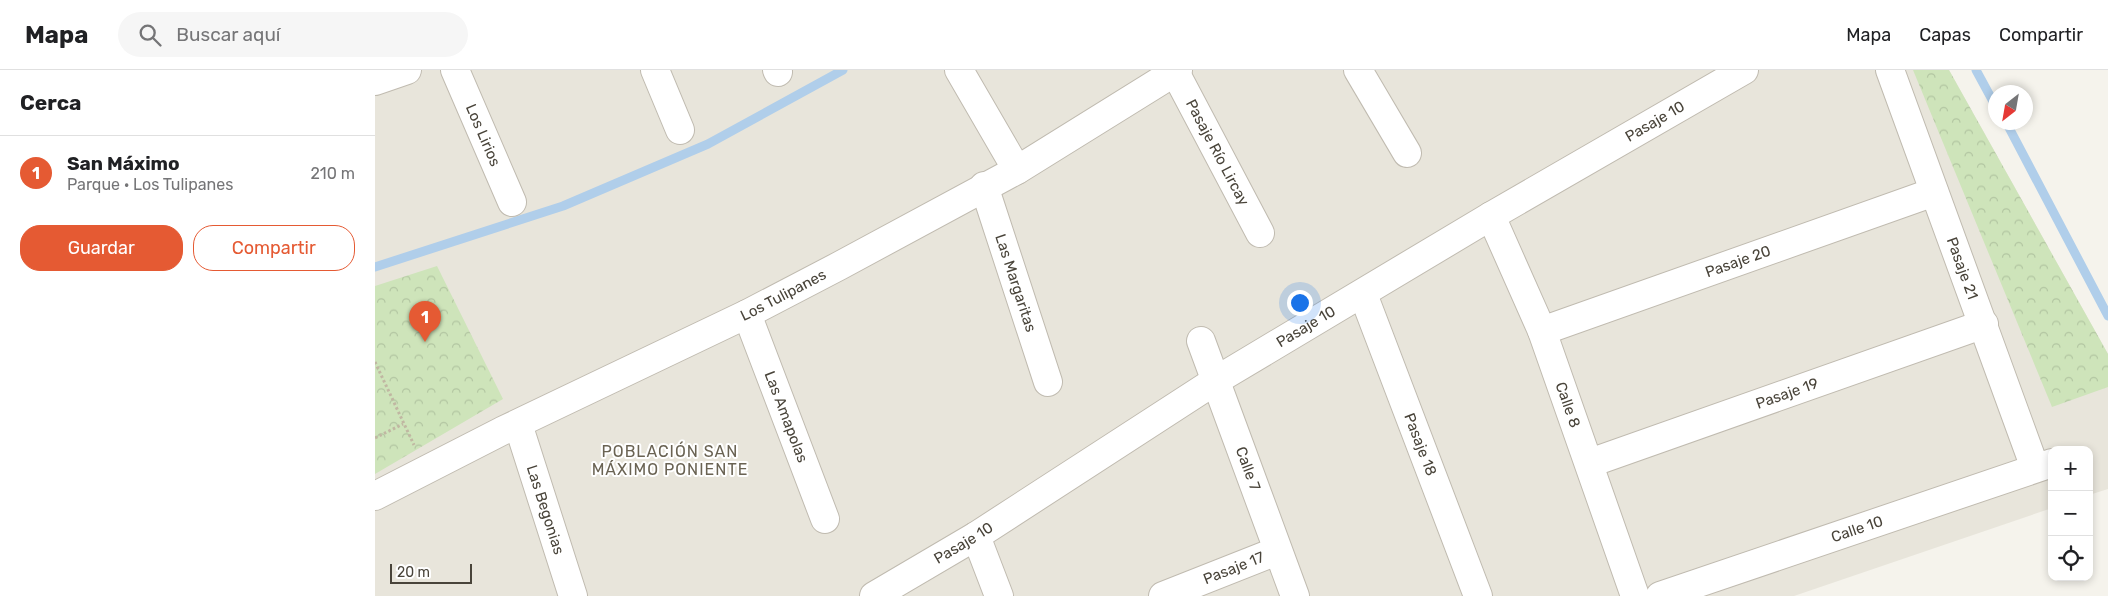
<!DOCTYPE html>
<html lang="es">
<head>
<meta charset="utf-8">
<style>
	:root { --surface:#fff; --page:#f6f6f6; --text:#202124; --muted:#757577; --line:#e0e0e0; --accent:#e55a33 }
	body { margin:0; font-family:Rubik,sans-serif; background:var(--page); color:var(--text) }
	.controls { position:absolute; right:15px; bottom:15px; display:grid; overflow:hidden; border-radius:10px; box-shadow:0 2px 8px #0003 }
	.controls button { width:45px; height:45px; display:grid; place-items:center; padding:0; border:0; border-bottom:1px solid var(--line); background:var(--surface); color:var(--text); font:25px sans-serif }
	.compass { position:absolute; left:1613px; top:15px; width:45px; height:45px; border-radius:50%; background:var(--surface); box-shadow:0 2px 8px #0003; rotate:211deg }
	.scale { position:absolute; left:15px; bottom:12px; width:82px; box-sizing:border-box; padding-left:5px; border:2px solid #49443a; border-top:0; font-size:14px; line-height:18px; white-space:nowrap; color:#49443a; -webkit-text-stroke:4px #fff; paint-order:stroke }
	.you { position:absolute; left:924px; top:232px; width:18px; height:18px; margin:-12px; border:4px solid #fff; border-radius:50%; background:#1a73e8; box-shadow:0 0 0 8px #1a73e833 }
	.badge { display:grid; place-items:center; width:32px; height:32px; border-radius:50%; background:var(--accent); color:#fff; font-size:16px; font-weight:700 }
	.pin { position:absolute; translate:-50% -41px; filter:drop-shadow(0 1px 2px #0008) }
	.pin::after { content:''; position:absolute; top:26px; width:18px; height:15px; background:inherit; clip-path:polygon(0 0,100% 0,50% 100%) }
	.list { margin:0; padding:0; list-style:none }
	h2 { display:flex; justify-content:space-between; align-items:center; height:65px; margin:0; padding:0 20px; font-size:21px }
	h2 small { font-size:16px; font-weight:400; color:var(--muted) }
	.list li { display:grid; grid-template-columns:32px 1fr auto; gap:15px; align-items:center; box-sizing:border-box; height:75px; padding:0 20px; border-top:1px solid var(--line) }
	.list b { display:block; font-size:19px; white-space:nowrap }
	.list p { margin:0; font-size:16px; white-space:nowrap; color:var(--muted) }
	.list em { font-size:16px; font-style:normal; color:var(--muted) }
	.actions { display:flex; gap:10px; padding:15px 20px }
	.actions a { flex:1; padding:11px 0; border:1px solid var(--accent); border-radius:20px; text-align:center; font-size:18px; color:var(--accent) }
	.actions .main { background:var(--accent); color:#fff }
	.icon { flex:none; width:28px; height:28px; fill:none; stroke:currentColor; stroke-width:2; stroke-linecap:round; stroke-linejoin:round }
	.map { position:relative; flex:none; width:1733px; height:526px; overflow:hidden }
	header { display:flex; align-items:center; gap:30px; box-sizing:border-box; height:70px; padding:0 25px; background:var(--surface); border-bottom:1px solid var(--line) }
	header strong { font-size:24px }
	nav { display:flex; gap:28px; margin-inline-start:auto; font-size:18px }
	.search { width:350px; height:45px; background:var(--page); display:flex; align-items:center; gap:12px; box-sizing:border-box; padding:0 18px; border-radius:28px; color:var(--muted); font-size:19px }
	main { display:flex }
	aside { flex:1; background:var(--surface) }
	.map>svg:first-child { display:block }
	.residential { fill:#e8e5db }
	.park { fill:url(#park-crowns) }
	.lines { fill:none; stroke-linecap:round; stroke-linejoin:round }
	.stream { stroke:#b0ceea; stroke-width:9 }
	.minor-casing { stroke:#c0bbb0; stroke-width:30 }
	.path { stroke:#c0b7a2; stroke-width:3; stroke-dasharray:2.5 2.5; stroke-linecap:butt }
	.minor { stroke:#fff; stroke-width:28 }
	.labels { text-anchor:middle; stroke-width:4; stroke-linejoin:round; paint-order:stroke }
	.street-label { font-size:15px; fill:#49443a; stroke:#fff }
	.neighbourhood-label { font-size:16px; letter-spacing:1px; fill:#6a6353; stroke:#fff }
</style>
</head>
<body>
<header>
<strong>Mapa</strong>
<div class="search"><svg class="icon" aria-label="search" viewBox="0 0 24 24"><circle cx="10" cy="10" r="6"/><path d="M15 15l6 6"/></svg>Buscar aquí</div>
<nav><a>Mapa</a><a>Capas</a><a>Compartir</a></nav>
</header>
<main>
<aside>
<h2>Cerca<small></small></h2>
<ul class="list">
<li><span class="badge">1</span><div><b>San Máximo</b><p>Parque · Los Tulipanes</p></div><em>210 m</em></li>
</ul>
<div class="actions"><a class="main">Guardar</a><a>Compartir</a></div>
</aside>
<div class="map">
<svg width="1733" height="526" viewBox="0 0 1733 526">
	<defs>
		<pattern id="park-crowns" width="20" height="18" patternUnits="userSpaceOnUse" patternTransform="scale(1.25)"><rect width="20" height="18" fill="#cee4ba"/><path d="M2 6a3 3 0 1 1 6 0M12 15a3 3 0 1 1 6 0" fill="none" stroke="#b2c5a1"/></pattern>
	</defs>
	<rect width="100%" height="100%" fill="#f5f3ec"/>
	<!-- residential -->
	<polygon class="residential" points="0,0 1574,0 1733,284 1733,419 1714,425 1714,380 1677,380 1677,438 1419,526 0,526"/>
	<!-- park -->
	<g class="park">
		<polygon points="1538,0 1574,0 1733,284 1733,317 1677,337"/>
		<polygon points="62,196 128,329 0,404 0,216"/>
	</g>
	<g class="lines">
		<!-- stream -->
		<g class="stream">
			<polyline points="1601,0 1620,35"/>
			<polyline points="1631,52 1733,246"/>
			<polyline points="0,197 188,136 333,74 468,0"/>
		</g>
		<!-- minor casing -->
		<g class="minor-casing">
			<g id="minor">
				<path id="s1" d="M80 0 137 132"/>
				<polyline points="280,0 305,60"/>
				<polyline points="402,0 403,2"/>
				<polyline points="584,0 642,100"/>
				<polyline points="983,0 1032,83"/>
				<path id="s2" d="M1515 0 1660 398"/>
				<path id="s3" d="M800 2 885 163"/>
				<polyline points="0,11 32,0"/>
				<path id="s4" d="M609 116 673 312"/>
				<path id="s5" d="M1116 146 1167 261 1260 526"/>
				<path id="s6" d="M988 224 1103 526"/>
				<path id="s7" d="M372 244 450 449"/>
				<path id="s8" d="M1167 261 1559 122"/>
				<path id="s9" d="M826 271 920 526"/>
				<path id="s10" d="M143 354 198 526"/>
				<path id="s11" d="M1215 393 1609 254"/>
				<path id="s12" d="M0 426 127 361 372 244 464 196 642 100 803 0"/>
				<polyline points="601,466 624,526"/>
				<path id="s13" d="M499 526 601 466 840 311 1116 146 1369 0"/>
				<path id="s14" d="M788 526 902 481"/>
				<path id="s15" d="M1285 526 1677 393"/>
			</g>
		</g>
		<!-- path -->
		<g class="path">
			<polyline points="0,292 39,375"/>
			<polyline points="0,368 28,354"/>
		</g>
		<!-- minor -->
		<use href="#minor" class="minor"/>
	</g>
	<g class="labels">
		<!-- street labels -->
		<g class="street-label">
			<text dy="5" stroke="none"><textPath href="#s13" startOffset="914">Pasaje 10</textPath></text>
			<text dy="5" stroke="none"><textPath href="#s1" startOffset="71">Los Lirios</textPath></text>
			<text dy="5" stroke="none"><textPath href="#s3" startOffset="91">Pasaje Río Lircay</textPath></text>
			<text dy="5" stroke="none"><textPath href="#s8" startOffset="208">Pasaje 20</textPath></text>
			<text dy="5" stroke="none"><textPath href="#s2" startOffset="211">Pasaje 21</textPath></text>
			<text dy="5" stroke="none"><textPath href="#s4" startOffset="102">Las Margaritas</textPath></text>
			<text dy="5" stroke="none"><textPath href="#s12" startOffset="455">Los Tulipanes</textPath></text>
			<text dy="5" stroke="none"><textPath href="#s13" startOffset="509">Pasaje 10</textPath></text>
			<text dy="5" stroke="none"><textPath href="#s11" startOffset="209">Pasaje 19</textPath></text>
			<text dy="5" stroke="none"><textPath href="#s5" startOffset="204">Calle 8</textPath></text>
			<text dy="5" stroke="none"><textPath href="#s7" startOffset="110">Las Amapolas</textPath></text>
			<text dy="5" stroke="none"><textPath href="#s6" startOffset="161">Pasaje 18</textPath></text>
			<text dy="5" stroke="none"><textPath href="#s9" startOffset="136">Calle 7</textPath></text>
			<text dy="5" stroke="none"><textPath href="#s10" startOffset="90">Las Begonias</textPath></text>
			<text dy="5" stroke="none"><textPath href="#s15" startOffset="208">Calle 10</textPath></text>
			<text dy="5" stroke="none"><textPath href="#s13" startOffset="104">Pasaje 10</textPath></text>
			<text dy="5" stroke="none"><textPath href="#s14" startOffset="76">Pasaje 17</textPath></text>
		</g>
		<!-- neighbourhood labels -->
		<g class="neighbourhood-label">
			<text x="295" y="387">POBLACIÓN SAN<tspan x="295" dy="18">MÁXIMO PONIENTE</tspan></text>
		</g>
	</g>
</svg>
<div class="controls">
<button>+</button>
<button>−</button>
<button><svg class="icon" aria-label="locate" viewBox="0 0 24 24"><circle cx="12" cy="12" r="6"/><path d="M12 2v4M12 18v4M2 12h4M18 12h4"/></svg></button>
</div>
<svg class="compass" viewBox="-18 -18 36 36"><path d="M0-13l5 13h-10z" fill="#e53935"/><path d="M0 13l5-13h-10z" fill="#757577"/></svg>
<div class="scale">20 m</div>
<div class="you"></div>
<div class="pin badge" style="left:50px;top:272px">1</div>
</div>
</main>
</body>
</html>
